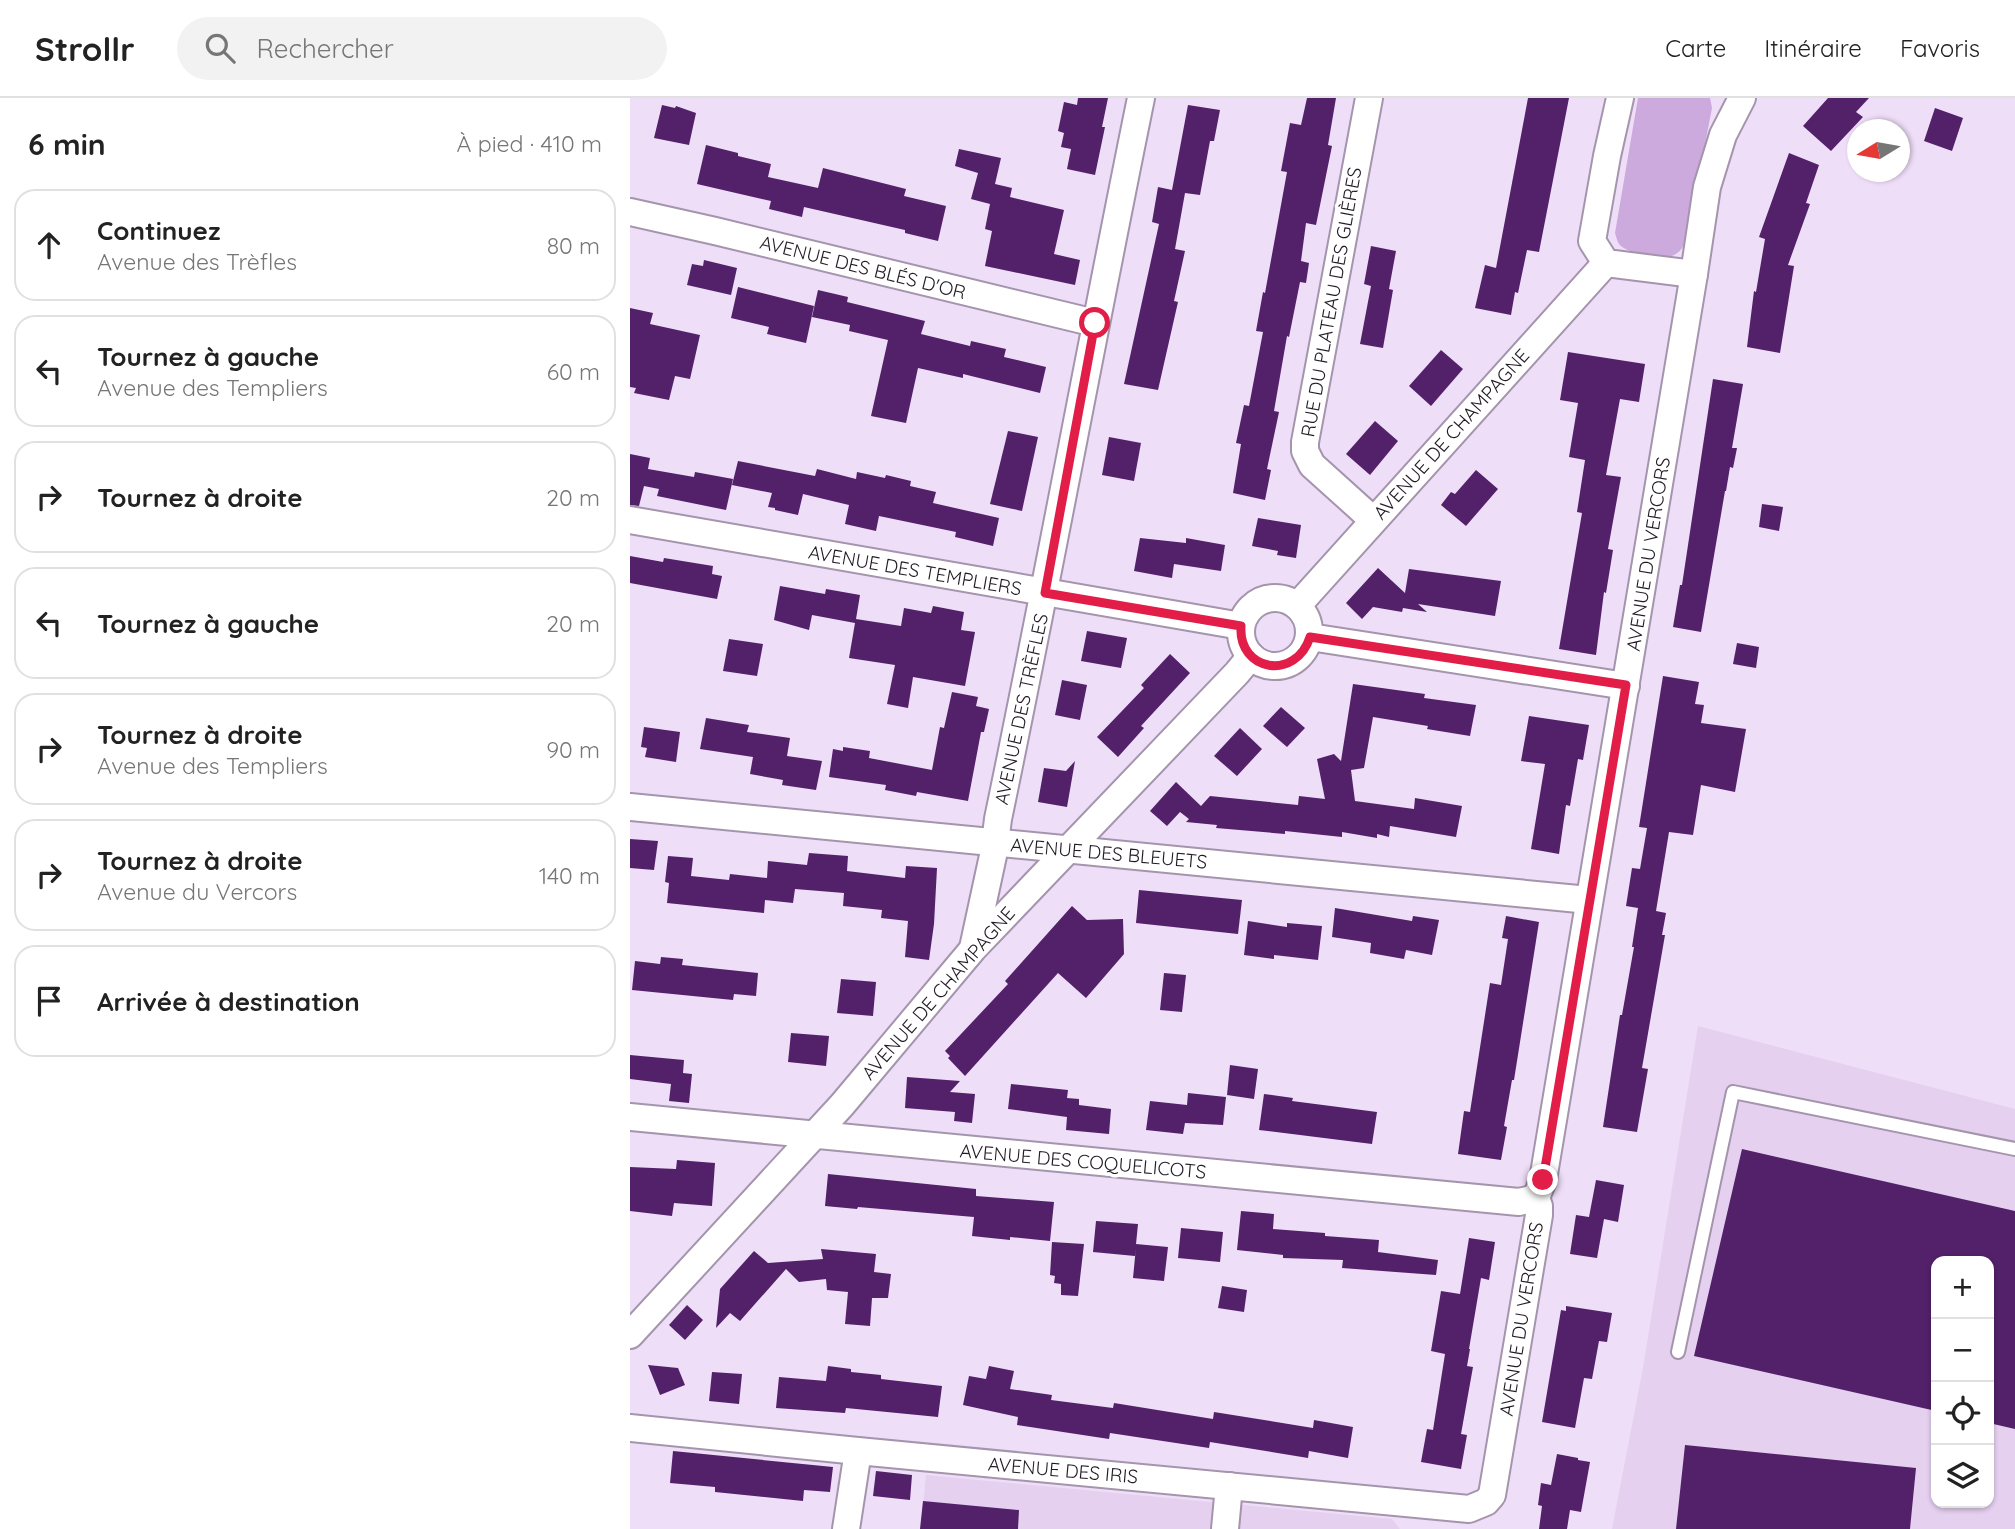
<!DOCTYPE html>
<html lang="fr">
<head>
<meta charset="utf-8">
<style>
	:root { --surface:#fff; --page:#f2f2f2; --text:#222; --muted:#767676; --line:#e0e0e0 }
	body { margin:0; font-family:Quicksand,sans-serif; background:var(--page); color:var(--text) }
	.controls { position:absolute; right:21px; bottom:21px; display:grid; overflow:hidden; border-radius:14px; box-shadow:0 2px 5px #0004 }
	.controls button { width:63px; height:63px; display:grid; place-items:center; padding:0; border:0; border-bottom:2px solid var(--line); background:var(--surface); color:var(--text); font:35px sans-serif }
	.compass { position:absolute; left:1217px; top:21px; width:63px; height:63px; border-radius:50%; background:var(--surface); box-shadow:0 2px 5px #0004; rotate:259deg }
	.stop { position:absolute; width:21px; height:21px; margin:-16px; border:5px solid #e11d48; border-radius:50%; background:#fff }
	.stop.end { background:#e11d48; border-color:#fff; box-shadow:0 2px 7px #0008 }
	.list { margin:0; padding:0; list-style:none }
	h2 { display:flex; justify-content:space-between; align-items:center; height:91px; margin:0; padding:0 28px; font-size:30px }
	h2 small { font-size:23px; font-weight:400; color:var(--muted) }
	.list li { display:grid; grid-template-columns:46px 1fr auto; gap:21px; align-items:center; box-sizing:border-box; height:112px; margin:0 14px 14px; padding:0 14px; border:2px solid var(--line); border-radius:21px }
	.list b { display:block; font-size:26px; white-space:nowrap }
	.list p { margin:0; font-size:23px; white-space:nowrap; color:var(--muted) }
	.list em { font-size:23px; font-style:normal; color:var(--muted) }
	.icon { flex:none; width:38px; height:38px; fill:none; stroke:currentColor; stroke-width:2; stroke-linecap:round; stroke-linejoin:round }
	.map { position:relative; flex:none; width:1385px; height:1431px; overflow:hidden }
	header { display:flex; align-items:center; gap:42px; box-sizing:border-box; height:98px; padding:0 35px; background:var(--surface); border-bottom:2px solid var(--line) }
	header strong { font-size:33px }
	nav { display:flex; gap:38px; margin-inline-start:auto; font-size:24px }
	.search { width:490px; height:63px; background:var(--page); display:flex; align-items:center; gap:18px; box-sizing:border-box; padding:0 24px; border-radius:38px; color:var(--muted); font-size:26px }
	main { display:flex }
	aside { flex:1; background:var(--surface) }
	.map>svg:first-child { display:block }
	.built { fill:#e5d0f0; fill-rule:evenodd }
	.green { fill:#cad }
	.building { fill:#53206a }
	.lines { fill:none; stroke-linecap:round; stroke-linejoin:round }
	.service-casing { stroke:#a494ac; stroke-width:16 }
	.minor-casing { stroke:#a494ac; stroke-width:30 }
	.service { stroke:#fff; stroke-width:12 }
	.minor { stroke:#fff; stroke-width:26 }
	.route { stroke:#e11d48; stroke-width:9 }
	.labels { text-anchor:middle; stroke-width:7; stroke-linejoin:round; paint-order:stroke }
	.street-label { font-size:19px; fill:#211b24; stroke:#fff }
</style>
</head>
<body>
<header>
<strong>Strollr</strong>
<div class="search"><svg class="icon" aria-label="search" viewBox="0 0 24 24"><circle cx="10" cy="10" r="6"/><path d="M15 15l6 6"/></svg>Rechercher</div>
<nav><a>Carte</a><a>Itinéraire</a><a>Favoris</a></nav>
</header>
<main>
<aside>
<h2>6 min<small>À pied · 410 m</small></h2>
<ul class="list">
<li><svg class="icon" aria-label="ahead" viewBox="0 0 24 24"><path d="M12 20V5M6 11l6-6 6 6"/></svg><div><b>Continuez</b><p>Avenue des Trèfles</p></div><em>80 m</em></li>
<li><svg class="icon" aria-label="left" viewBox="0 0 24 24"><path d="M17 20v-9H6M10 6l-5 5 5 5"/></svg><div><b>Tournez à gauche</b><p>Avenue des Templiers</p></div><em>60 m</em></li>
<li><svg class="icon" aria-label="right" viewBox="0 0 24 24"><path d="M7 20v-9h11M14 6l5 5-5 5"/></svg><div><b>Tournez à droite</b></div><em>20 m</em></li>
<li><svg class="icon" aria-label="left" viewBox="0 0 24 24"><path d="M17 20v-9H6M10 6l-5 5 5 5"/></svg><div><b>Tournez à gauche</b></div><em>20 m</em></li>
<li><svg class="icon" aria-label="right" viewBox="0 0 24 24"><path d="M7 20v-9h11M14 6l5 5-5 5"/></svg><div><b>Tournez à droite</b><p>Avenue des Templiers</p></div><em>90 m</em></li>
<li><svg class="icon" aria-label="right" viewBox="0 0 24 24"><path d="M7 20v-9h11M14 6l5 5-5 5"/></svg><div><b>Tournez à droite</b><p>Avenue du Vercors</p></div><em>140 m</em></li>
<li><svg class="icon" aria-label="arrive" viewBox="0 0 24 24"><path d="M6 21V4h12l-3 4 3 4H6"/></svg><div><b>Arrivée à destination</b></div></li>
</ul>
</aside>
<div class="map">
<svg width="1385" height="1431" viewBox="0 0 1385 1431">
	<rect width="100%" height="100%" fill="#efdef8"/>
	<!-- built -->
	<g class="built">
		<path d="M1068 928 1385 1011V1431H982L1013 1270ZM1306 1163H1359V1405H1306Z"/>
		<polygon points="296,1377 762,1421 770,1431 291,1431"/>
	</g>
	<!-- green -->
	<path class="green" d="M1008 0H1080L1082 10 1056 144C1053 149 1050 154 1044 157 1034 163 996 156 989 146 987 143 986 138 985 135Z"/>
	<!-- building -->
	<g class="building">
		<polygon points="448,0 478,0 472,29 475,29 465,77 437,71 441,51 431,49 434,35 428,33 434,4 447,7"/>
		<polygon points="677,0 706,0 698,47 702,48 686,127 676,125 671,163 679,165 676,185 670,184 659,239 657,238 644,313 649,314 637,371 641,372 635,402 603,395 611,346 606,345 614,307 619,308 633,234 626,233 633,194 635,195 657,74 651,73 660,25 671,27"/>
		<polygon points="898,0 939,0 909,154 897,152 888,195 885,194 881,217 845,210 855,167 866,170"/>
		<polygon points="1198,0 1239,0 1226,14 1233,19 1201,53 1173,28"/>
		<polygon points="32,7 45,10 46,8 66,15 59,47 24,40"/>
		<polygon points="558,7 590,12 584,43 580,43 570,97 555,95 545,151 555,153 544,203 548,204 528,292 494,286 529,126 522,124 528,89 542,92"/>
		<polygon points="1305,10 1333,20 1322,53 1294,43"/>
		<polygon points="76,47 108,55 108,58 141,66 138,79 188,90 193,70 276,91 274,98 316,108 308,143 275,135 275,132 174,109 172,119 139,111 141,103 67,86"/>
		<polygon points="329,51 371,60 365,86 382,90 380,99 434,112 424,156 450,162 445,187 355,168 362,133 355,131 360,106 341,101 348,75 325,68"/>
		<polygon points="1159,55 1189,67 1176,105 1180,106 1158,167 1164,168 1150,255 1117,249 1124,193 1126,194 1135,141 1129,139"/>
		<polygon points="741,148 766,153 759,191 763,192 753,250 730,246 741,188 734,186"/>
		<polygon points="74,162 107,170 101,197 57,187 62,166 73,168"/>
		<polygon points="108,189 184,208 176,245 137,236 139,229 101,220"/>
		<polygon points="188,192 218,199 217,204 295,223 291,236 340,248 341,243 376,251 374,259 416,269 410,295 333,276 333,280 288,270 276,325 241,318 258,242 219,233 220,227 182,219"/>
		<polygon points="0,210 23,215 20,226 70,237 60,281 45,278 39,302 4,295 6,290 0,289"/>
		<polygon points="811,252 833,271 801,308 779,288"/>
		<polygon points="938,254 1015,266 1009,304 990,301 976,377 991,379 978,451 983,452 976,495 974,494 966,557 929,551 952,415 947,414 955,362 939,359 948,305 930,302"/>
		<polygon points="1083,281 1113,286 1102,350 1107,350 1103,370 1100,369 1096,393 1095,393 1071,534 1043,529 1050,487 1052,487"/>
		<polygon points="745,323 768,343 740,377 716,356"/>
		<polygon points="378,333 408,339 392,413 360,406"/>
		<polygon points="479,339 511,345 504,383 472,377"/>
		<polygon points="0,356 20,360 18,371 64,379 65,374 103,381 96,412 27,398 29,391 14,388 9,408 0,407"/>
		<polygon points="108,363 185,378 187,371 226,381 227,374 255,380 256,377 281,383 280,388 306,394 303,405 369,420 363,448 325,439 326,434 249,418 246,433 215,426 219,407 173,396 168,417 145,412 145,410 138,409 142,395 102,387"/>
		<polygon points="846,372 868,391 836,428 811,407 821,394 825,396"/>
		<polygon points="1132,406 1153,409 1149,433 1129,429"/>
		<polygon points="628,420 671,427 666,460 647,457 648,453 622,448"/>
		<polygon points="510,440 556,445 556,440 595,447 591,473 544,466 542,480 504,473"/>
		<polygon points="0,458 33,464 34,460 83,468 82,476 92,478 87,501 0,485"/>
		<polygon points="748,470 775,495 779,471 871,483 865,518 788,506 797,514 773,510 772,514 743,509 732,521 716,505"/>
		<polygon points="150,488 195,496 196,491 230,497 226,521 271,528 274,510 301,515 303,508 334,514 331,532 345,534 335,588 283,579 278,610 257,606 265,567 219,560 225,525 182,517 179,532 144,522"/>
		<polygon points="457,533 497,540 491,570 451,563"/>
		<polygon points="99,541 133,546 127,578 93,573"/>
		<polygon points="1107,545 1129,549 1126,570 1103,566"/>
		<polygon points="540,556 560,575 511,628 514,630 488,659 467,639 514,590 511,587"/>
		<polygon points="1033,578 1069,584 1065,606 1074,607 1071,625 1116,631 1105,694 1071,687 1063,737 1039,734 1026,813 1036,815 1032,837 1035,837 1012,970 1018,971 1007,1034 973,1029 990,917 992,917 1004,849 1002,849 1008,810 996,808 1002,770 1010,771 1017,730 1009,729"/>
		<polygon points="432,582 457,587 450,622 425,617"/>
		<polygon points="723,586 795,596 794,600 846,607 840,638 797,631 798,628 743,619 734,670 721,672 725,703 784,711 785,700 832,708 826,739 760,728 759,739 747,736 747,740 712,734 712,739 655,733 655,736 586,730 587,727 556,724 559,721 550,714 537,728 520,713 546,684 571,708 580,698 668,707 669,698 695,701 687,661 704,656 711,663"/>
		<polygon points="322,594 348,599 346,608 359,611 354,634 351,634 338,703 287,694 286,698 255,692 256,687 199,679 203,651 213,653 213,649 240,653 239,660 302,672 310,629 314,630"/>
		<polygon points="651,609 675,630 657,649 633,628"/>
		<polygon points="899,618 959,627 953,662 948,661 940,708 936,707 929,756 901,751 915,666 891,663"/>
		<polygon points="76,620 119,627 117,634 160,640 157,658 192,663 186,692 152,687 153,682 120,676 123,659 70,651"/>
		<polygon points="14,629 50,634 46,664 15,659 17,650 11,649"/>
		<polygon points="610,630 632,651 607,678 584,658"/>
		<polygon points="445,663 437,709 408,704 414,670 436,673"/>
		<polygon points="0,741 28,743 24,772 0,770"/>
		<polygon points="179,755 218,758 217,773 275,780 276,768 307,770 304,826 299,862 275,859 278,823 251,820 252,812 213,808 214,795 165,791 163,805 135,802 134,815 37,805 39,785 35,784 38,758 63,760 61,778 99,782 100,776 137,780 138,763 177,767"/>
		<polygon points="509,792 612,802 608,836 506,825"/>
		<polygon points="442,808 457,822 493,821 494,856 456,900 428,875 335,978 318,960 320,958 315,953 378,886 375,883"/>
		<polygon points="705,810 782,823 783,818 809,822 802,857 776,852 774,861 740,855 741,845 702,839"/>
		<polygon points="876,818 909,824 884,982 882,982 874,1028 877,1029 871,1062 828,1056 834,1013 840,1014 860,885 871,887 878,841 872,840"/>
		<polygon points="618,823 657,829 657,825 692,828 688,862 644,857 644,861 614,857"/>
		<polygon points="31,859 53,861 52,867 128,875 126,898 104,896 103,902 2,892 5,863 30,866"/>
		<polygon points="534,875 556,877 552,914 530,912"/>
		<polygon points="211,881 246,884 243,918 207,915"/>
		<polygon points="161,935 199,938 196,968 158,964"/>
		<polygon points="0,957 54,962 53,975 62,976 59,1005 39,1003 41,986 0,981"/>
		<polygon points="600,967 628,971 624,1001 597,997"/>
		<polygon points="277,979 330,983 320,994 345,996 342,1025 324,1023 325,1014 275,1010"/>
		<polygon points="381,986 438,992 437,1000 449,1001 449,1007 481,1011 479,1036 436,1032 437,1019 378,1011"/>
		<polygon points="558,995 596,999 593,1027 555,1025 553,1036 516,1032 520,1003 557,1007"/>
		<polygon points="634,996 663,1000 662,1003 747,1014 742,1046 629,1032"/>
		<polygon points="1112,1051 1385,1113 1385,1331 1359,1325 1359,1163 1306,1163 1306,1313 1064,1258"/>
		<polygon points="47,1062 85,1065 82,1108 44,1105 42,1118 0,1113 0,1069 46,1071"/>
		<polygon points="198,1076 346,1091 346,1098 424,1104 420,1143 380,1139 380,1142 342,1138 344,1119 228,1109 227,1111 195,1108"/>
		<polygon points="966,1082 994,1087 988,1124 974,1121 967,1160 940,1156 946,1117 959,1119"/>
		<polygon points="611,1113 644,1116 643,1131 695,1135 695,1138 749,1142 748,1154 808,1162 806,1177 712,1170 713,1162 653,1160 653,1157 607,1152"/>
		<polygon points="466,1123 508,1126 506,1146 538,1149 534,1183 503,1180 506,1149 505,1158 463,1154"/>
		<polygon points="551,1130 593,1134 590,1164 548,1160"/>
		<polygon points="839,1140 865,1144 859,1182 851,1180 839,1251 840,1251 837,1268 843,1269 831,1336 837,1337 831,1371 791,1364 797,1331 803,1332 815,1256 801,1253 811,1193 830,1196"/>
		<polygon points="422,1144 454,1146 448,1198 431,1197 431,1186 424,1185 425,1178 420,1177"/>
		<polygon points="191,1151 246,1156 244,1174 261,1176 258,1200 242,1200 240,1228 215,1226 218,1194 197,1192 196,1181 169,1184 156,1171 110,1223 100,1215 86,1230 90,1191 124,1153 138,1165 193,1161"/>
		<polygon points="592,1188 617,1192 614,1214 588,1210"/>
		<polygon points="57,1207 73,1222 55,1242 39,1227"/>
		<polygon points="936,1208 982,1215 977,1244 969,1243 962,1281 954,1280 945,1330 912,1324 931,1212 936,1213"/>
		<polygon points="18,1267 48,1270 55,1287 30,1297"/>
		<polygon points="198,1268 221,1271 221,1274 251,1277 251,1281 312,1288 308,1319 216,1310 215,1315 146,1310 149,1279 196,1283"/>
		<polygon points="359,1268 384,1273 380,1291 422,1297 421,1302 483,1310 484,1305 583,1321 584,1314 683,1330 684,1322 723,1329 718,1360 679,1353 678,1360 580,1344 579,1350 480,1335 479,1341 387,1327 388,1319 333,1307 339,1278 356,1281"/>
		<polygon points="82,1274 112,1276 109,1306 79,1303"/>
		<polygon points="1055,1347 1286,1370 1280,1431 1046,1431"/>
		<polygon points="43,1353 203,1369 200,1394 174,1392 173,1403 85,1394 85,1389 40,1385"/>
		<polygon points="927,1356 948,1360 948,1362 960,1364 951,1414 940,1412 937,1431 909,1431 912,1408 908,1407 911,1385 921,1387"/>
		<polygon points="246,1373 282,1377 280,1402 243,1398"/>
		<polygon points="293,1403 389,1412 388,1431 290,1431"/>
	</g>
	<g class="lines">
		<!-- service casing -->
		<g class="service-casing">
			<polyline id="service" points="1048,1254 1103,994 1385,1051"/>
		</g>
		<!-- minor casing -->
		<g class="minor-casing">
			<g id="minor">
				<polyline points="739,0 675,344 675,353 682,367 743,422"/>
				<polyline points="990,0 977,58 962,143 976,165 1064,176 1077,89 1093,37 1112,0"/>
				<polyline points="0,114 85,133 465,225"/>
				<polyline points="0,422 611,528"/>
				<circle cx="645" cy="534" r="34"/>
				<polyline points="668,507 976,165"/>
				<polyline points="680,539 996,588"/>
				<polyline points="0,709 959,802"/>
				<path d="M343 850 364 753 368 721C418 481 462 240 511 0"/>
				<polyline points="0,1019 889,1104 906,1100"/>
				<polyline points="0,1237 212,1007 343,851 607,575 621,558"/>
				<polyline points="0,1330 228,1353 839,1411 856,1404 862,1397 909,1117 909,1108 906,1100 913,1082 1064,176"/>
				<polyline points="216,1431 228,1353"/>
				<polyline points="595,1431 599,1388"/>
			</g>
		</g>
		<!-- service -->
		<use href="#service" class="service"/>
		<!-- minor -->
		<use href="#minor" class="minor"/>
	</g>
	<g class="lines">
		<!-- route -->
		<path class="route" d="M465 225 415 495 611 528C608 574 666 583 680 539L996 587 913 1082"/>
	</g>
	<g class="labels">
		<!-- street labels -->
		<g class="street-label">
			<text transform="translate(233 169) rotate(14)" y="7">AVENUE DES BLÉS D'OR</text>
			<text transform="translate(701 204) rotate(-80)" y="7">RUE DU PLATEAU DES GLIÈRES</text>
			<text transform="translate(821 336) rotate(-48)" y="7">AVENUE DE CHAMPAGNE</text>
			<text transform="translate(1018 456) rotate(-81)" y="7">AVENUE DU VERCORS</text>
			<text transform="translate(285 472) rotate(10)" y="7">AVENUE DES TEMPLIERS</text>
			<text transform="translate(391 611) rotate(-78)" y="7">AVENUE DES TRÈFLES</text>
			<text transform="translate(479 755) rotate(5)" y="7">AVENUE DES BLEUETS</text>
			<text transform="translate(308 895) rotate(-49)" y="7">AVENUE DE CHAMPAGNE</text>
			<text transform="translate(453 1063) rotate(5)" y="7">AVENUE DES COQUELICOTS</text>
			<text transform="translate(891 1221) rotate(-81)" y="7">AVENUE DU VERCORS</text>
			<text transform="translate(433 1372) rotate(5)" y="7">AVENUE DES IRIS</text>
		</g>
	</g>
</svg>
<div class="controls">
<button>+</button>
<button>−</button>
<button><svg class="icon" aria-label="locate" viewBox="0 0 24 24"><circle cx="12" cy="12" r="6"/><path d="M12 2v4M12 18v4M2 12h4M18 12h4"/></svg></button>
<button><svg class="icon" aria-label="layers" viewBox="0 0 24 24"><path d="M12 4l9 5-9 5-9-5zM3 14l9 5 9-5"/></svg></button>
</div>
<svg class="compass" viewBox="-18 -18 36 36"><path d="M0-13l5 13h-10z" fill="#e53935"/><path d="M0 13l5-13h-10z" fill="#767676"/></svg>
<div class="stop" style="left:465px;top:225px"></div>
<div class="stop end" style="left:913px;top:1082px"></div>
</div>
</main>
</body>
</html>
